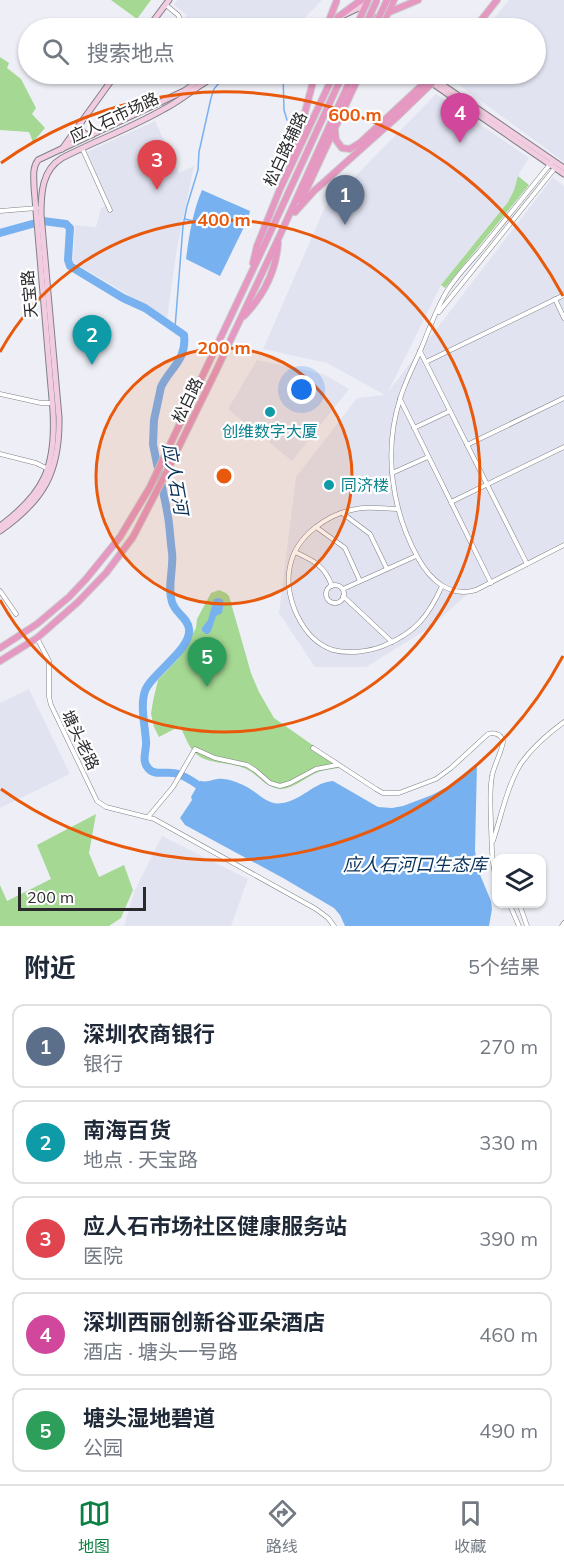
<!DOCTYPE html>
<html lang="zh">
<head>
<meta charset="utf-8">
<style>
	:root { --surface:#fff; --page:#f6f6f7; --text:#1f2937; --muted:#747a83; --line:#e0e1e3; --accent:#0b8043 }
	body { margin:0; font-family:Mulish,"Noto Sans SC",sans-serif; background:var(--page); color:var(--text) }
	.controls { position:absolute; right:18px; bottom:18px; display:grid; overflow:hidden; border-radius:12px; box-shadow:0 2px 4px #0004 }
	.controls button { width:54px; height:54px; display:grid; place-items:center; padding:0; border:0; border-bottom:2px solid var(--line); background:var(--surface); color:var(--text); font:30px sans-serif }
	.scale { position:absolute; left:18px; bottom:15px; width:128px; box-sizing:border-box; padding-left:6px; border:3px solid #2a2a2d; border-top:0; font-size:16px; line-height:21px; white-space:nowrap; color:#2a2a2d; -webkit-text-stroke:4px #fff; paint-order:stroke }
	.you { position:absolute; left:302px; top:390px; width:21px; height:21px; margin:-15px; border:4px solid #fff; border-radius:50%; background:#1a73e8; box-shadow:0 0 0 9px #1a73e833 }
	.badge { display:grid; place-items:center; width:39px; height:39px; border-radius:50%; background:var(--accent); color:#fff; font-size:20px; font-weight:700 }
	.pin { position:absolute; translate:-50% -50px; filter:drop-shadow(0 2px 3px #0008) }
	.pin::after { content:''; position:absolute; top:32px; width:21px; height:18px; background:inherit; clip-path:polygon(0 0,100% 0,50% 100%) }
	.list { margin:0; padding:0; list-style:none }
	h2 { display:flex; justify-content:space-between; align-items:center; height:78px; margin:0; padding:0 24px; font-size:26px }
	h2 small { font-size:20px; font-weight:400; color:var(--muted) }
	.list li { display:grid; grid-template-columns:39px 1fr auto; gap:18px; align-items:center; box-sizing:border-box; height:84px; margin:0 12px 12px; padding:0 12px; border:2px solid var(--line); border-radius:12px }
	.list b { display:block; font-size:22px; white-space:nowrap }
	.list p { margin:0; font-size:20px; white-space:nowrap; color:var(--muted) }
	.list em { font-size:20px; font-style:normal; color:var(--muted) }
	.icon { flex:none; width:33px; height:33px; fill:none; stroke:currentColor; stroke-width:2; stroke-linecap:round; stroke-linejoin:round }
	.map { position:relative; flex:none; width:564px; height:926px; overflow:hidden }
	.search { position:absolute; background:var(--surface); box-shadow:0 2px 4px #0004; left:18px; right:18px; top:18px; height:66px; display:flex; align-items:center; gap:15px; box-sizing:border-box; padding:0 21px; border-radius:33px; color:var(--muted); font-size:22px }
	.sheet { height:558px; background:var(--surface) }
	nav { display:flex; justify-content:space-around; align-items:center; box-sizing:border-box; height:84px; border-top:2px solid var(--line); background:var(--surface); font-size:16px; color:var(--muted) }
	nav a { display:grid; justify-items:center; gap:3px }
	nav .on { color:var(--accent) }
	.map>svg:first-child { display:block }
	.built { fill:#e1e3f1 }
	.green { fill:#a5d893 }
	.water { fill:#78b1ef }
	.lines { fill:none; stroke-linecap:round; stroke-linejoin:round }
	.stream { stroke:#78b1ef; stroke-width:1.5 }
	.river { stroke:#78b1ef; stroke-width:8 }
	.street-casing { stroke:#808187; stroke-width:5 }
	.secondary-casing { stroke:#808187; stroke-width:7 }
	.primary-casing { stroke:#cccccd; stroke-width:8 }
	.street { stroke:#fff; stroke-width:4 }
	.secondary { stroke:#f2cce0; stroke-width:5 }
	.primary { stroke:#e598c1; stroke-width:6 }
	.primary-bridge-casing { stroke:#cccccd; stroke-width:8; stroke-linecap:butt }
	.primary-bridge { stroke:#e598c1; stroke-width:6 }
	.ring { fill:none; stroke:#e8590c; stroke-width:3 }
	.culture-dot { fill:#0f9aa8; stroke:#fff; stroke-width:2 }
	.labels { text-anchor:middle; stroke-width:4.5; stroke-linejoin:round; paint-order:stroke }
	.street-label { font-size:16px; fill:#2a2a2d; stroke:#fff }
	.culture-label { font-size:16px; fill:#0d838f; stroke:#fff }
	.water-label { font-size:18px; font-style:italic; fill:#073159; stroke:#fff }
	.centre { fill:#e8590c; stroke:#fff; stroke-width:3 }
	.ring-label { font-size:18px; text-anchor:middle; font-weight:bold; fill:#e8590c; stroke:#fff; stroke-width:4.5; stroke-linejoin:round; paint-order:stroke }
</style>
</head>
<body>
<div class="map">
<svg width="564" height="926" viewBox="0 0 564 926">
	<rect width="100%" height="100%" fill="#eeeff6"/>
	<!-- built -->
	<g class="built">
		<polygon points="177,0 322,0 295,28 190,28 185,18 187,15 174,5"/>
		<polygon points="509,0 564,0 564,162 447,76 449,74 536,74 536,28 486,28"/>
		<polygon points="436,94 529,158 520,172 514,190 508,202 441,285 388,392 553,177 564,186 564,541 473,589 431,627 366,667 315,667 279,613 296,477 357,398 385,395 327,363 263,349 325,207"/>
		<polygon points="155,121 179,173 194,166 177,248 167,318 73,262 75,225 96,227 101,208 110,204 87,152"/>
		<polygon points="257,360 323,374 349,389 292,461 228,409"/>
		<polygon points="29,689 70,774 0,808 0,703"/>
		<polygon points="162,836 248,879 231,926 124,926 135,890"/>
	</g>
	<!-- green -->
	<g class="green">
		<polygon points="111,0 151,0 137,19"/>
		<polygon points="0,57 9,63 7,68 21,79 36,108 32,114 45,128 33,142 29,132 0,130"/>
		<polygon points="518,176 529,185 445,288 441,285 508,202 514,190"/>
		<path d="M219 590 226 593 229 596 251 673 259 692 274 718 341 765 339 768C331 769 323 770 316 773 305 778 294 788 282 789 266 789 259 775 246 769 230 761 206 766 193 751 188 745 184 734 180 726L159 737 154 727 151 714 153 701 158 680 178 659 196 628 197 619 211 593Z"/>
		<polygon points="96,814 89,853 99,877 124,865 133,890 121,918 109,926 0,926 0,885 7,901 51,879 37,845"/>
	</g>
	<!-- water -->
	<g class="water">
		<path d="M202 190 250 211 248 219 220 276 186 259C189 235 193 211 202 190Z"/>
		<polygon points="218,598 222,599 224,602 222,613 216,616 211,631 208,634 206,634 202,631 202,628 208,620 214,599"/>
		<path d="M477 763 475 851 478 870 491 901 492 909 489 926H345L340 915 334 908 283 878 185 825 180 818 192 800 191 797 200 781C210 783 214 778 223 779 230 779 239 783 245 786 258 792 267 806 282 803 301 801 314 782 333 781L378 807 392 808 403 806 432 795 451 785Z"/>
	</g>
	<g class="lines">
		<!-- stream -->
		<g class="stream">
			<polyline points="283,74 284,110 287,120"/>
			<polyline points="185,219 193,221"/>
			<polyline points="175,328 183,226 187,206 198,170 199,152 211,98 214,89 219,83 236,74"/>
		</g>
		<!-- river -->
		<path class="river" d="M0 233 43 221 66 224 70 228 68 260 70 266 123 298 145 308 184 335C187 360 170 368 161 387L154 420 153 444C157 466 163 489 167 511 170 525 170 539 172 552 174 569 167 586 172 602 175 613 188 618 189 629 192 649 151 674 145 691 140 705 145 726 146 741 147 750 141 760 148 768 154 777 169 770 178 774 185 776 192 781 198 785"/>
		<!-- street casing -->
		<g class="street-casing">
			<g id="street">
				<polyline points="166,5 178,15 185,28"/>
				<polyline points="82,148 110,210"/>
				<path d="M551 163C527 193 503 222 479 252 468 264 456 277 447 291 436 309 429 330 421 349 414 365 405 382 400 399 383 452 392 511 418 558 430 580 450 598 476 590L564 545"/>
				<polyline points="0,211 37,208"/>
				<polyline points="555,299 564,318"/>
				<polyline points="439,312 555,168"/>
				<polyline points="420,351 527,564"/>
				<polyline points="426,362 564,295"/>
				<polyline points="0,394 41,403 52,403"/>
				<polyline points="400,399 491,583"/>
				<polyline points="414,428 450,411"/>
				<polyline points="467,445 564,398"/>
				<polyline points="0,454 36,463 48,469"/>
				<polyline points="392,473 428,457"/>
				<polyline points="451,502 564,447"/>
				<path d="M397 509C384 509 370 506 356 509 327 514 296 536 290 566 283 596 302 640 333 650 348 654 368 652 383 646 415 633 428 617 442 586"/>
				<polyline points="342,513 370,534 387,569"/>
				<polyline points="316,527 345,548 360,581"/>
				<path d="M295 552C314 561 324 565 332 586"/>
				<circle cx="335" cy="594" r="9"/>
				<polyline points="343,589 416,556"/>
				<polyline points="0,591 16,614"/>
				<polyline points="343,596 392,642"/>
				<polyline points="37,638 49,661 49,697 51,705 97,801 106,807 154,819 316,909 328,918 334,926"/>
				<path d="M313 748 376 789 383 793H399L436 779 451 768 488 734C494 732 501 734 503 741 504 746 493 768 492 776 489 793 491 810 491 827 492 845 491 862 496 878"/>
				<polyline points="148,817 173,787 195,749 215,758 247,765 255,770 270,783 280,786 290,783 316,769 337,765"/>
				<path d="M493 841C501 817 507 787 520 765 530 750 549 733 564 722"/>
				<polyline points="509,903 519,926"/>
				<polyline points="519,903 527,926"/>
				<polyline points="562,926 564,923"/>
			</g>
		</g>
		<!-- secondary casing -->
		<g class="secondary-casing">
			<g id="secondary">
				<polyline points="148,28 169,0"/>
				<polyline points="316,28 367,4"/>
				<polyline points="434,79 564,168"/>
				<polyline points="429,81 564,174"/>
				<path d="M81 122C79 130 84 136 92 135"/>
				<polyline points="62,149 116,74"/>
				<path d="M0 526C45 493 56 466 53 411L34 187C34 178 32 168 38 160L184 91 208 74"/>
				<path d="M0 531C44 500 60 472 59 417L41 214C41 193 42 170 62 158 95 141 131 128 164 109 184 99 200 83 220 74"/>
			</g>
		</g>
		<!-- primary casing -->
		<g class="primary-casing">
			<g id="primary">
				<polyline points="338,17 361,0"/>
				<polyline points="356,26 418,0"/>
				<polyline points="356,27 368,0"/>
				<polyline points="381,28 394,0"/>
				<polyline points="475,28 497,0"/>
				<polyline points="335,131 336,140 342,148 350,149 361,142 434,74"/>
				<polyline points="290,160 298,139 315,74"/>
				<polyline points="301,201 360,74"/>
				<polyline points="295,212 314,191 398,116 432,83 441,74"/>
				<polyline points="253,263 257,246 280,189 334,74"/>
				<path d="M244 316C264 295 276 272 278 243"/>
				<polyline points="0,648 37,624 69,597 86,579 120,537 150,487 263,248 343,74"/>
				<polyline points="0,661 37,638 78,602 106,573 133,537 166,473 215,373 280,235 353,74"/>
			</g>
		</g>
		<!-- street -->
		<use href="#street" class="street"/>
		<!-- secondary -->
		<use href="#secondary" class="secondary"/>
		<!-- primary -->
		<use href="#primary" class="primary"/>
		<!-- primary-bridge casing -->
		<g class="primary-bridge-casing">
			<g id="primary-bridge">
				<polyline points="326,28 337,0"/>
				<polyline points="364,28 377,0"/>
				<polyline points="374,28 387,0"/>
			</g>
		</g>
		<!-- primary-bridge -->
		<use href="#primary-bridge" class="primary-bridge"/>
	</g>
	<!-- distance rings -->
	<circle cx="224" cy="476" r="128" fill="#e8590c" fill-opacity=".12"/>
	<g class="ring">
		<circle cx="224" cy="476" r="128"/>
		<path d="M0 352A256 256 0 1 1 0 600"/>
		<path d="M563 656A384 384 0 0 1 1 789M1 163A384 384 0 0 1 563 296"/>
	</g>
	<!-- markers -->
	<g class="culture-dot">
		<circle cx="270" cy="412" r="6"/>
		<circle cx="329" cy="485" r="6"/>
	</g>
	<g class="labels">
		<!-- street labels -->
		<g class="street-label">
			<text transform="translate(114 117) rotate(-25)" y="6">应人石市场路</text>
			<text transform="translate(285 149) rotate(-65)" y="6">松白路辅路</text>
			<text transform="translate(29 294) rotate(-95)" y="6">天宝路</text>
			<text transform="translate(187 400) rotate(-64)" y="6">松白路</text>
			<text transform="translate(81 740) rotate(64)" y="6">塘头老路</text>
		</g>
		<!-- culture labels -->
		<g class="culture-label">
			<text x="270" y="437">创维数字大厦</text>
			<text x="341" y="491" text-anchor="start">同济楼</text>
		</g>
		<!-- water labels -->
		<g class="water-label">
			<text transform="translate(175 479) rotate(80)" y="6">应人石河</text>
			<text x="415" y="871">应人石河口生态库</text>
		</g>
	</g>
	<circle cx="224" cy="476" r="9" class="centre"/>
	<g class="ring-label">
		<text x="355" y="121">600 m</text>
		<text x="224" y="226">400 m</text>
		<text x="224" y="354">200 m</text>
	</g>
</svg>
<div class="controls">
<button><svg class="icon" aria-label="layers" viewBox="0 0 24 24"><path d="M12 4l9 5-9 5-9-5zM3 14l9 5 9-5"/></svg></button>
</div>
<div class="scale">200 m</div>
<div class="you"></div>
<div class="pin badge" style="left:345px;top:225px;background:#5c6f8a">1</div>
<div class="pin badge" style="left:92px;top:365px;background:#0f9aa8">2</div>
<div class="pin badge" style="left:157px;top:190px;background:#e0444e">3</div>
<div class="pin badge" style="left:460px;top:143px;background:#d1479c">4</div>
<div class="pin badge" style="left:207px;top:687px;background:#2e9e5b">5</div>
<div class="search"><svg class="icon" aria-label="search" viewBox="0 0 24 24"><circle cx="10" cy="10" r="6"/><path d="M15 15l6 6"/></svg>搜索地点</div>
</div>
<section class="sheet">
<h2>附近<small>5个结果</small></h2>
<ul class="list">
<li><span class="badge" style="background:#5c6f8a">1</span><div><b>深圳农商银行</b><p>银行</p></div><em>270 m</em></li>
<li><span class="badge" style="background:#0f9aa8">2</span><div><b>南海百货</b><p>地点 · 天宝路</p></div><em>330 m</em></li>
<li><span class="badge" style="background:#e0444e">3</span><div><b>应人石市场社区健康服务站</b><p>医院</p></div><em>390 m</em></li>
<li><span class="badge" style="background:#d1479c">4</span><div><b>深圳西丽创新谷亚朵酒店</b><p>酒店 · 塘头一号路</p></div><em>460 m</em></li>
<li><span class="badge" style="background:#2e9e5b">5</span><div><b>塘头湿地碧道</b><p>公园</p></div><em>490 m</em></li>
</ul>
</section>
<nav>
<a class="on"><svg class="icon" aria-label="map" viewBox="0 0 24 24"><path d="M3 6l6-2 6 2 6-2v14l-6 2-6-2-6 2zM9 4v14M15 6v14"/></svg>地图</a>
<a><svg class="icon" aria-label="directions" viewBox="0 0 24 24"><path d="M12 3l9 9-9 9-9-9zM9 14v-3h6M13 9l2 2-2 2"/></svg>路线</a>
<a><svg class="icon" aria-label="saved" viewBox="0 0 24 24"><path d="M7 4h10v16l-5-4-5 4z"/></svg>收藏</a>
</nav>
</body>
</html>
